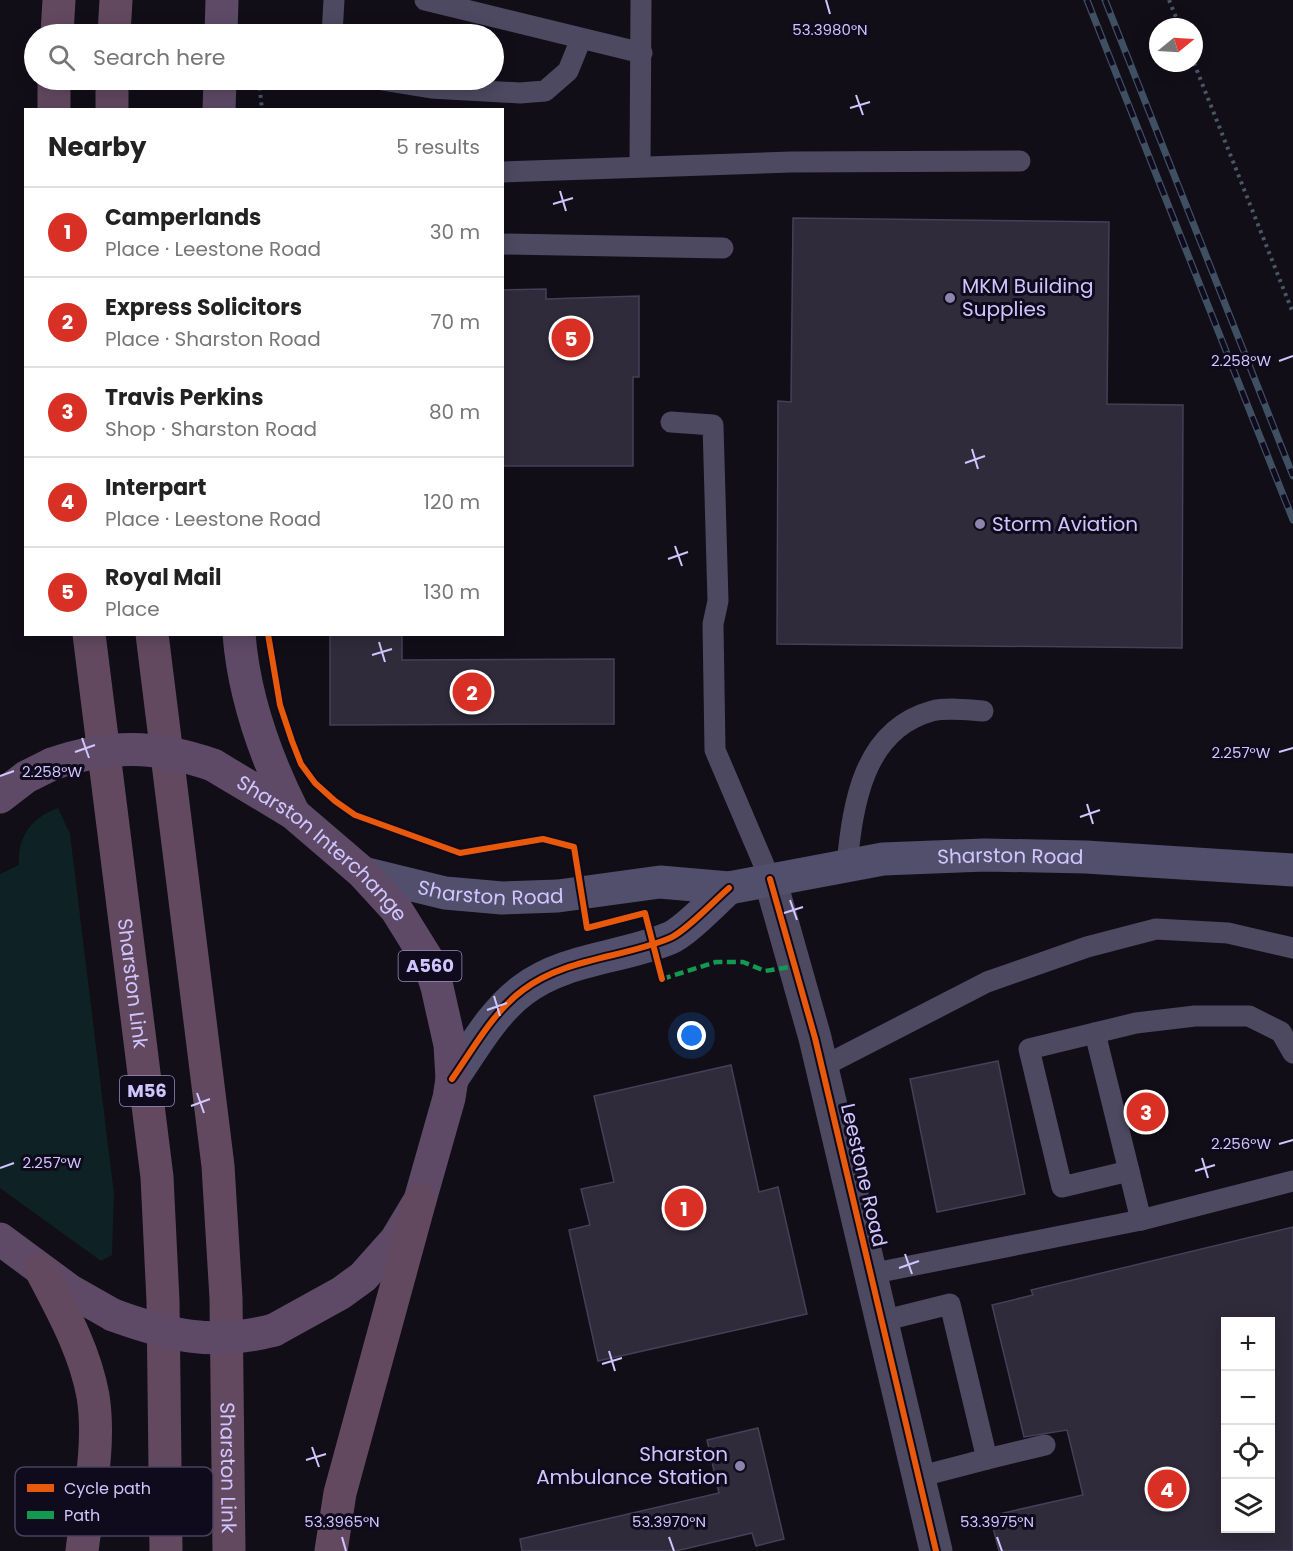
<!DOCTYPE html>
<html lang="en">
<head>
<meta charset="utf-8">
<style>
	:root { --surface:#fff; --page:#f2f2f2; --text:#222; --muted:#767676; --line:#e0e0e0; --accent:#d93025 }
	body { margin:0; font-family:Poppins,sans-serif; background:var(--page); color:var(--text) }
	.controls { position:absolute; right:18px; bottom:18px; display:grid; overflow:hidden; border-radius:0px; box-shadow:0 3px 15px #0003 }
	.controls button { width:54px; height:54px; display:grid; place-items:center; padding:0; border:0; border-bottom:2px solid var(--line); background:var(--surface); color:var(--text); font:30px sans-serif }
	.compass { position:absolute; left:1149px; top:18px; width:54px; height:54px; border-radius:50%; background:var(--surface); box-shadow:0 3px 15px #0003; rotate:72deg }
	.you { position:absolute; left:692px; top:1036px; width:21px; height:21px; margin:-15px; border:4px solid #fff; border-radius:50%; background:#1a73e8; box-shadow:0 0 0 9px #1a73e833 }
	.badge { display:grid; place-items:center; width:39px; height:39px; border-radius:50%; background:var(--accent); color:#fff; font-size:20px; font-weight:700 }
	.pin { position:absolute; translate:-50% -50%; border:3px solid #fff; box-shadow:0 2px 6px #0006 }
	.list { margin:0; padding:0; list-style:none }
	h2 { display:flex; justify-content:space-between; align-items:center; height:78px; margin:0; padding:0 24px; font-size:26px }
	h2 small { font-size:20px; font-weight:400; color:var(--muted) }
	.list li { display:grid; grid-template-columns:39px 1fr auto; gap:18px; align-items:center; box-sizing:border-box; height:90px; padding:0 24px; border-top:2px solid var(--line) }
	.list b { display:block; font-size:22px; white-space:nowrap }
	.list p { margin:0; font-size:20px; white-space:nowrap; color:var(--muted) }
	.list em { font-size:20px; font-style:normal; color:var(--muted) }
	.icon { flex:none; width:33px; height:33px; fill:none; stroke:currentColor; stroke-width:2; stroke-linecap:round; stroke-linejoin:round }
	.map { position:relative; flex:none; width:1293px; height:1551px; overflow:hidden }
	.search { position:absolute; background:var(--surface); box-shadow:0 3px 15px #0003; left:24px; top:24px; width:480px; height:66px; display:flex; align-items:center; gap:15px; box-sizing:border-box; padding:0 21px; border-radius:33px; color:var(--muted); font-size:22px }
	.panel { position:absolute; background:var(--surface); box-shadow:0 3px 15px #0003; left:24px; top:108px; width:480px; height:528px; border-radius:0px }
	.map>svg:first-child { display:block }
	.green { fill:#0e2124 }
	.building { fill:#2f2b3b; stroke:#454057; stroke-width:1.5; fill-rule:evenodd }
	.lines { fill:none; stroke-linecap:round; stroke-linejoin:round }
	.path { stroke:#495665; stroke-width:4; stroke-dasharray:3 4.5; stroke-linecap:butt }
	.service { stroke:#4d4961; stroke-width:21 }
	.minor { stroke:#4d4961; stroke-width:33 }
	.secondary { stroke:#524f6c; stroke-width:33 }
	.trunk { stroke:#5e4a66; stroke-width:33 }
	.motorway { stroke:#624960; stroke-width:33 }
	.rail-casing { stroke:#3f5063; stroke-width:7 }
	.rail { stroke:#0f0a1c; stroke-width:4.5; stroke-dasharray:14; stroke-linecap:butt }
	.trunk-bridge { stroke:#5e4a66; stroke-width:33 }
	.quiet { stroke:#139951; stroke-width:4.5; stroke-dasharray:9 4.5; stroke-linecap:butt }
	.cycleway-casing { stroke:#0f0a1c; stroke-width:10 }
	.cycleway { stroke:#e8590c; stroke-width:6 }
	.ticks { fill:none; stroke:#d1c5ff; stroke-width:2 }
	.poi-dot { fill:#8e85ae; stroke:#0f0a1c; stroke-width:2 }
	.labels { text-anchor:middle; stroke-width:6; stroke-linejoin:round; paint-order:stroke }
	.shield { fill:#0f0a1c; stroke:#978dbb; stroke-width:1.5 }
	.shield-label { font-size:18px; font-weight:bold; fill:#d1c5ff }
	.poi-label { font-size:20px; fill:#d1c5ff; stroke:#0f0a1c; text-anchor:start }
	.street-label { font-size:20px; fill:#d1c5ff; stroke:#0f0a1c }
	.key { fill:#0f0a1c; stroke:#494260; stroke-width:1.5 }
	.key-label { font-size:16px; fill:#d1c5ff }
	.ticks-label { font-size:15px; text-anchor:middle; fill:#d1c5ff; stroke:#0f0a1c; stroke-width:6; stroke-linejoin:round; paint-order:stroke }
</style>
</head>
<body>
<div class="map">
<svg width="1293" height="1551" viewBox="0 0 1293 1551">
	<rect width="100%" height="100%" fill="#110e18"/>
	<!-- green -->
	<path class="green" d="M58 808 70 834 114 1194 112 1255 101 1261 0 1188V874L19 865C17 837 32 817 58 808Z"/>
	<!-- building -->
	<g class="building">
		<polygon points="793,218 1109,222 1107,404 1183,405 1182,648 777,644 778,401 791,402"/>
		<polygon points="546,289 546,299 639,296 639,377 633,377 633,466 502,466 502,290"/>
		<polygon points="330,634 402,634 402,660 614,659 614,724 330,725"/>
		<polygon points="998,1061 1025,1194 937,1212 910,1079"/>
		<polygon points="731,1065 759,1192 778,1187 807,1314 598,1361 569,1230 590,1225 581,1189 614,1182 594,1096"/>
		<path d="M1293 1227V1551H999L990 1516 1083 1495 1067 1430 1024 1437 992 1305 1033 1295 1031 1290ZM1226 1322H1270V1528H1226Z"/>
		<polygon points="758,1428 784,1539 756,1546 752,1533 676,1551 522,1551 520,1539 719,1493 707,1440"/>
	</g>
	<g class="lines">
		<!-- path -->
		<g class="path">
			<polyline points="1169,0 1180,27"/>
			<polyline points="1194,63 1293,313"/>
			<polyline points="259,80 262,110"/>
		</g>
		<!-- service -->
		<g class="service">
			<polyline points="425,0 642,53"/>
			<polyline points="332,34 334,0"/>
			<polyline points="382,80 431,88 520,93 545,91 568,71 581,39"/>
			<polyline points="640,166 641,0"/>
			<polyline points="502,172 791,162 1020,161"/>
			<polyline points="502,244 723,248"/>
			<polyline points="671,422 713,425 718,601 713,624 715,750 770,879"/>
			<path d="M847 864C853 804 863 730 932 711 947 707 968 710 983 711"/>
			<polyline points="1095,1033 1129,1171"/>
			<polyline points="822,1067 987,982 1087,947 1156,929 1228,933 1293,948"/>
			<polyline points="1141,1220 1129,1171 1062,1187 1029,1049 1136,1023 1195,1016 1249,1016 1281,1032 1293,1053"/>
			<polyline points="870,1274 1141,1220 1293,1181"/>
			<polyline points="882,1321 950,1304 987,1459 918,1477"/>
			<polyline points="987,1459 1045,1445"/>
		</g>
		<!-- minor -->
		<polyline class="minor" points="770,879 815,1038 936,1551"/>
		<!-- secondary -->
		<g class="secondary">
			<path id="s1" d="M363 873 445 893 502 898 558 896 660 882 729 888 883 859 985 855 1086 857 1293 870"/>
			<path d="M452 1079C473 1049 493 1012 523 990 565 958 623 958 670 938 685 932 715 900 729 888"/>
		</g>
		<!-- trunk -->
		<g class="trunk">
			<polyline points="221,34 222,0"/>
			<polyline points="219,110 220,80"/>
			<path d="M239 634C244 698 265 756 293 812"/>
			<path id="s2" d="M213 765 293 813 363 873 396 909 429 962 437 987 450 1045 452 1079 449 1098 420 1200 396 1240 363 1277 341 1293 274 1330"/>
			<polyline points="0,797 26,777 52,764"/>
			<polyline points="0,1239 69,1290 113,1315"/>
		</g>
		<!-- motorway -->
		<g class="motorway">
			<polyline points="57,34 59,0"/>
			<polyline points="114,34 116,0"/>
			<polyline points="112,80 112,110"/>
			<polyline points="54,110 54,80"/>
			<path id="s3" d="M89 634 157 1177 163 1301 166 1551"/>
			<path id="s4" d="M152 634 218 1166 226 1298 229 1551"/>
			<path d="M41 1270C62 1310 85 1351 93 1396 101 1447 88 1501 82 1551"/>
			<polyline points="331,1551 340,1493 420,1200"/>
		</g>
		<!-- rail casing -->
		<g class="rail-casing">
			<g id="rail">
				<polyline points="1087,0 1293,520"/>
				<polyline points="1105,0 1293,476"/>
			</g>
		</g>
		<!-- rail -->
		<use href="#rail" class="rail"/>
		<!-- trunk-bridge -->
		<g class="trunk-bridge">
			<path d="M52 764C110 744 155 745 213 765"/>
			<path d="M113 1315C171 1336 213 1346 274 1330"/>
		</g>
		<!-- quiet -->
		<polyline class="quiet" points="662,979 716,962 743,962 765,971 795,966"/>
		<!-- cycleway casing -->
		<g class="cycleway-casing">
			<g id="cycleway">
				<polyline points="268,634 280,705 292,741 301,764 315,783 335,801 355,815 460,853 543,839 574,847 587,928 645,913 662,979"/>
				<polyline points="770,879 815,1038 936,1551"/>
				<path d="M452 1079C473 1049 493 1012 523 990 565 958 623 958 670 938 685 932 715 900 729 888"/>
			</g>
		</g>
		<!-- cycleway -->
		<use href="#cycleway" class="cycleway"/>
	</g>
	<!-- ticks -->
	<path class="ticks" d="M826 0 830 14M856 95 863 115M850 108 870 102M560 191 566 211M553 204 573 198M1279 361 1293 356M972 449 978 469M965 463 985 456M675 546 682 566M668 559 688 552M379 642 385 662M372 655 392 649M82 738 89 758M75 752 95 745M1279 752 1293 748M0 776 14 771M1087 804 1093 824M1080 817 1100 810M790 900 797 920M784 913 803 907M494 996 500 1016M487 1010 507 1003M197 1093 204 1113M191 1106 210 1099M1279 1144 1293 1140M1202 1158 1208 1178M0 1168 14 1163M1195 1171 1215 1165M905 1254 912 1274M899 1268 919 1261M609 1351 615 1371M602 1364 622 1358M312 1447 319 1467M306 1460 326 1454M342 1537 346 1551M669 1537 674 1551M997 1537 1002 1551"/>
	<!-- markers -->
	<g class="poi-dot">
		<circle cx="950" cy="298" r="6"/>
		<circle cx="980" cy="524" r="6"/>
		<circle cx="740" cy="1466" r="6"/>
	</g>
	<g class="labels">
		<!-- shield labels -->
		<g class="shield">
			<rect x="398.5" y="951" width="63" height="30" rx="4.5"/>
			<rect x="120" y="1076" width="54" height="30" rx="4.5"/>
		</g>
		<g class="shield-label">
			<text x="430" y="972">A560</text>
			<text x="147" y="1097">M56</text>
		</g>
		<!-- poi labels -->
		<g class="poi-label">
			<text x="962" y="293">MKM Building<tspan x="962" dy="23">Supplies</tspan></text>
			<text x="992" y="531">Storm Aviation</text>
			<text x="728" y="1461" text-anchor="end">Sharston<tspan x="728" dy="23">Ambulance Station</tspan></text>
		</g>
		<!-- street labels -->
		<g class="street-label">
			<text dy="7" stroke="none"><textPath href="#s2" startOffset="138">Sharston Interchange</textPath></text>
			<text dy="7" stroke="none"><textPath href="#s1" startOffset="654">Sharston Road</textPath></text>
			<text dy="7" stroke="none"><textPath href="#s1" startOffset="130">Sharston Road</textPath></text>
			<text dy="7" stroke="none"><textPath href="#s3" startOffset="352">Sharston Link</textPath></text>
			<text transform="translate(864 1175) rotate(77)" y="7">Leestone Road</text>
			<text dy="7" stroke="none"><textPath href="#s4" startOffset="838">Sharston Link</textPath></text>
		</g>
	</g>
	<!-- legend -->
	<rect x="15" y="1467" width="198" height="69" rx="9" class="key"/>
	<rect x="27" y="1484" width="27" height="8" fill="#e8590c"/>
	<rect x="27" y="1511" width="27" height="8" fill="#139951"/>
	<g class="key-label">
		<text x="64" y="1494">Cycle path</text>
		<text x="64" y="1521">Path</text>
	</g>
	<g class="ticks-label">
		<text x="830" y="35">53.3980°N</text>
		<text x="1241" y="366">2.258°W</text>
		<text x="1241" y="758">2.257°W</text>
		<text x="52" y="777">2.258°W</text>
		<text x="1241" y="1149">2.256°W</text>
		<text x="52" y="1168">2.257°W</text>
		<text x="342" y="1527">53.3965°N</text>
		<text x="669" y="1527">53.3970°N</text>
		<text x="997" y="1527">53.3975°N</text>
	</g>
</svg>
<div class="controls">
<button>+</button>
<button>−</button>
<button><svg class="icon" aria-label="locate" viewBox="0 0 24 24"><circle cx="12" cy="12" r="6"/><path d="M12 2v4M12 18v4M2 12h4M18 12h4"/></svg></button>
<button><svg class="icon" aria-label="layers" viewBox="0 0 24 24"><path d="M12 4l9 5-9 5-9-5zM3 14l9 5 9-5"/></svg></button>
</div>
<svg class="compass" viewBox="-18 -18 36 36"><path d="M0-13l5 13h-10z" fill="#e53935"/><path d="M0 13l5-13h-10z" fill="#767676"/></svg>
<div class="you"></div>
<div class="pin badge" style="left:684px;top:1208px">1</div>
<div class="pin badge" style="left:472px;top:692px">2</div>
<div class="pin badge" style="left:1146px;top:1112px">3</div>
<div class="pin badge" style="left:1167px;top:1489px">4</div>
<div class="pin badge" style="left:571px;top:338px">5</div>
<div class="search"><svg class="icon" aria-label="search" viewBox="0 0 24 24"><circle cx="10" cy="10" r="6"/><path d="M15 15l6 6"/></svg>Search here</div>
<section class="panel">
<h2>Nearby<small>5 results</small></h2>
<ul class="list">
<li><span class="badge">1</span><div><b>Camperlands</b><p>Place · Leestone Road</p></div><em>30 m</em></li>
<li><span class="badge">2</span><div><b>Express Solicitors</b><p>Place · Sharston Road</p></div><em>70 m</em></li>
<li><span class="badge">3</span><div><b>Travis Perkins</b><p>Shop · Sharston Road</p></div><em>80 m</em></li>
<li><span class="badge">4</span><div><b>Interpart</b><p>Place · Leestone Road</p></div><em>120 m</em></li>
<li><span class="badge">5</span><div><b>Royal Mail</b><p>Place</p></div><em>130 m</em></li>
</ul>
</section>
</div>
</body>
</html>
